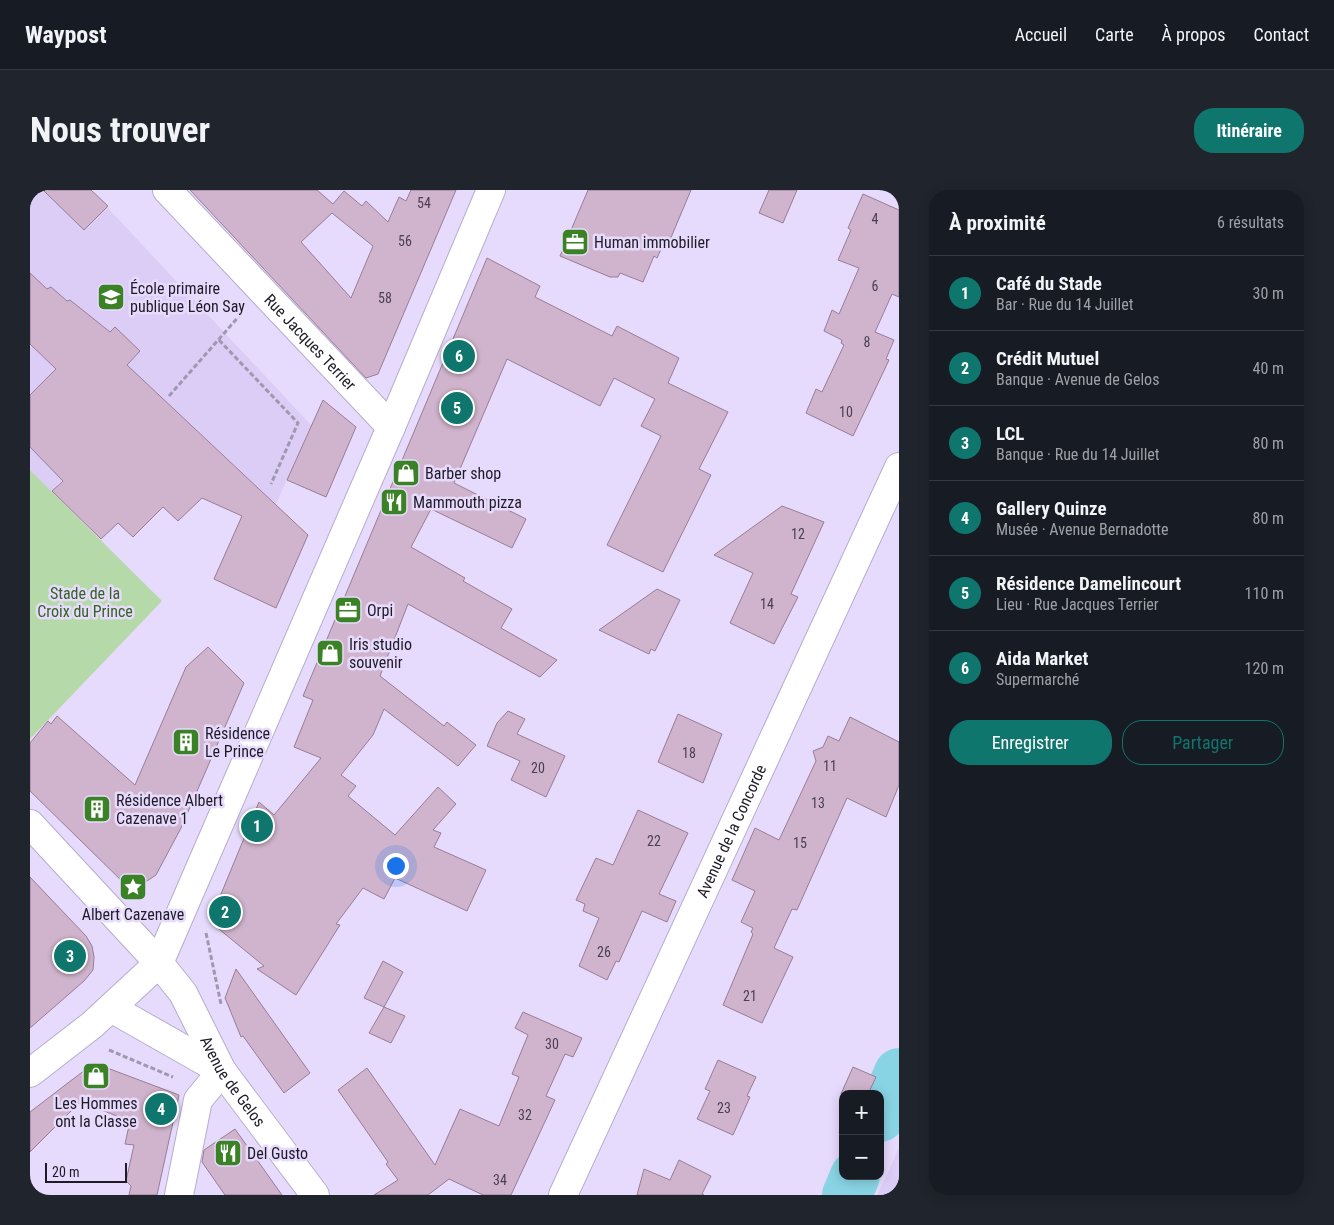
<!DOCTYPE html>
<html lang="fr">
<head>
<meta charset="utf-8">
<style>
	:root { --surface:#171b24; --page:#20242c; --text:#f1f3f6; --muted:#9ea1a6; --line:#363941; --accent:#0f766e }
	body { margin:0; font-family:"Roboto Condensed",sans-serif; background:var(--page); color:var(--text) }
	.controls { position:absolute; right:15px; bottom:15px; display:grid; overflow:hidden; border-radius:10px; box-shadow:0 2px 12px #0003 }
	.controls button { width:45px; height:45px; display:grid; place-items:center; padding:0; border:0; border-bottom:1px solid var(--line); background:var(--surface); color:var(--text); font:25px sans-serif }
	.scale { position:absolute; left:15px; bottom:12px; width:82px; box-sizing:border-box; padding-left:5px; border:2px solid #1e1a26; border-top:0; font-size:14px; line-height:18px; white-space:nowrap; color:#1e1a26; -webkit-text-stroke:4px #e7dbfd; paint-order:stroke }
	.you { position:absolute; left:365px; top:675px; width:18px; height:18px; margin:-12px; border:4px solid #fff; border-radius:50%; background:#1a73e8; box-shadow:0 0 0 8px #1a73e833 }
	.badge { display:grid; place-items:center; width:32px; height:32px; border-radius:50%; background:var(--accent); color:#fff; font-size:16px; font-weight:700 }
	.pin { position:absolute; translate:-50% -50%; border:2px solid #fff; box-shadow:0 1px 5px #0006 }
	.list { margin:0; padding:0; list-style:none }
	h2 { display:flex; justify-content:space-between; align-items:center; height:65px; margin:0; padding:0 20px; font-size:21px }
	h2 small { font-size:16px; font-weight:400; color:var(--muted) }
	.list li { display:grid; grid-template-columns:32px 1fr auto; gap:15px; align-items:center; box-sizing:border-box; height:75px; padding:0 20px; border-top:1px solid var(--line) }
	.list b { display:block; font-size:19px; white-space:nowrap }
	.list p { margin:0; font-size:16px; white-space:nowrap; color:var(--muted) }
	.list em { font-size:16px; font-style:normal; color:var(--muted) }
	.actions { display:flex; gap:10px; padding:15px 20px }
	.actions a { flex:1; padding:11px 0; border:1px solid var(--accent); border-radius:20px; text-align:center; font-size:18px; color:var(--accent) }
	.actions .main { background:var(--accent); color:#fff }
	.map { position:relative; flex:none; width:869px; height:1005px; overflow:hidden; border-radius:20px }
	header { display:flex; align-items:center; gap:30px; box-sizing:border-box; height:70px; padding:0 25px; background:var(--surface); border-bottom:1px solid var(--line) }
	header strong { font-size:24px }
	nav { display:flex; gap:28px; margin-inline-start:auto; font-size:18px }
	.intro { display:flex; align-items:center; justify-content:space-between; box-sizing:border-box; height:120px; padding:0 30px }
	h1 { margin:0; font-size:35px }
	.button { padding:12px 22px; border-radius:20px; background:var(--accent); color:#fff; font-size:18px; font-weight:700 }
	main { display:flex; gap:30px; padding:0 30px }
	aside { flex:1; background:var(--surface); border-radius:20px; box-shadow:0 2px 12px #0003 }
	.map>svg:first-child { display:block }
	.built { fill:#dbcdf6 }
	.green { fill:#b6d9aa }
	.lines { fill:none; stroke-linecap:round; stroke-linejoin:round }
	.river { stroke:#89d4e4; stroke-width:50 }
	.building { fill:#d0b4cd; stroke:#977d95; fill-rule:evenodd }
	.minor-casing { stroke:#b7accd; stroke-width:30 }
	.tertiary-casing { stroke:#b7accd; stroke-width:30 }
	.secondary-casing { stroke:#b7accd; stroke-width:30 }
	.path { stroke:#a097b1; stroke-width:3; stroke-dasharray:5 2.5; stroke-linecap:butt }
	.minor { stroke:#fff; stroke-width:28 }
	.tertiary { stroke:#fff; stroke-width:28 }
	.secondary { stroke:#fff; stroke-width:28 }
	.labels { text-anchor:middle; stroke-width:5; stroke-linejoin:round; paint-order:stroke }
	.number-label { font-size:14px; fill:#4a4050 }
	.poi-label { font-size:16px; fill:#1e1a26; stroke:#e7dbfd; text-anchor:start }
	.street-label { font-size:16px; fill:#1e1a26; stroke:#e7dbfd }
	.park-label { font-size:16px; fill:#346221; stroke:#e7dbfd }
</style>
</head>
<body>
<header>
<strong>Waypost</strong>
<nav><a>Accueil</a><a>Carte</a><a>À propos</a><a>Contact</a></nav>
</header>
<div class="intro"><h1>Nous trouver</h1><a class="button">Itinéraire</a></div>
<main>
<div class="map">
<svg width="869" height="1005" viewBox="0 0 869 1005">
	<rect width="100%" height="100%" fill="#e7dbfd"/>
	<!-- built -->
	<g class="built">
		<polygon points="0,0 61,0 281,235 246,314 121,197 21,301 0,280"/>
		<polygon points="869,957 869,1005 847,1005 857,985"/>
	</g>
	<!-- green -->
	<polygon class="green" points="0,280 132,411 0,549"/>
	<g class="lines">
		<!-- river -->
		<g class="river">
			<polyline points="850,927 869,883"/>
			<polyline points="817,1005 825,986"/>
		</g>
	</g>
	<!-- building -->
	<g class="building">
		<polygon points="13,0 61,0 78,16 54,40"/>
		<path d="M160 0H287L303 14 314 1 332 16 336 11 358 32 369 7 376 11 381 0H426L348 184 336 188ZM302 23 343 56 321 108 271 52Z"/>
		<polygon points="558,0 661,0 637,57 633,55 627,68 624,66 613,92 590,83 588,87 580,87 530,66"/>
		<polygon points="739,0 767,0 753,33 729,23"/>
		<polygon points="833,4 869,20 869,107 862,104 845,142 864,150 856,169 859,170 823,246 776,223 786,199 792,202 814,155 811,153 812,150 794,141 802,120 809,124 829,78 808,70 821,40 818,38"/>
		<polygon points="457,68 510,96 505,107 582,146 587,136 649,168 638,193 698,222 669,279 681,285 633,382 577,355 631,246 611,236 625,209 584,188 570,216 477,169 424,293 496,329 482,358 401,319 381,357 435,388 433,391 482,419 471,438 527,470 510,487 378,414 350,486 414,536 417,532 446,555 428,576 354,519 343,545 311,585 326,596 318,606 365,645 408,597 426,614 403,640 411,643 404,657 456,680 437,721 365,688 354,709 333,698 306,734 310,735 266,805 227,779 234,776 184,735 184,721 229,612 244,625 291,568 264,557 283,510 273,506"/>
		<polygon points="0,83 17,99 21,97 37,111 40,110 80,142 85,137 110,161 97,175 278,345 246,418 184,389 212,326 172,308 148,331 133,317 103,347 88,333 71,349 22,301 33,291 0,257 0,205 26,179 0,154"/>
		<polygon points="293,210 326,237 296,307 257,290"/>
		<polygon points="752,316 794,332 761,404 768,407 744,454 700,433 723,383 684,365"/>
		<polygon points="627,399 650,410 625,461 621,459 619,464 569,440"/>
		<polygon points="178,457 214,493 151,638 126,685 111,695 99,698 0,601 0,553 18,531 21,534 27,526 105,595 156,477"/>
		<polygon points="478,521 495,529 487,544 535,566 516,607 481,590 490,571 457,556 467,533"/>
		<polygon points="648,524 692,544 673,593 628,572"/>
		<polygon points="820,527 869,552 869,595 856,627 817,608 767,720 762,719 744,758 763,767 732,833 693,815 723,744 721,742 723,738 711,732 725,701 702,690 725,638 749,650 786,571 783,561 793,557 798,546 809,551"/>
		<polygon points="608,620 658,643 629,704 646,711 637,732 612,721 589,772 586,771 577,790 549,776 569,728 553,721 555,714 546,710 566,668 583,675"/>
		<polygon points="0,687 56,746 62,756 64,767 63,780 54,791 0,838"/>
		<polygon points="353,771 373,782 354,817 334,808"/>
		<polygon points="206,779 280,883 254,903 213,846 211,847 198,815 195,808"/>
		<polygon points="354,817 375,826 361,853 339,843"/>
		<polygon points="493,822 552,848 543,867 535,864 516,906 525,910 481,1005 453,1005 419,989 398,1005 344,1005 368,990 356,974 358,972 308,900 337,878 405,975 430,919 469,936 489,887 482,884 498,845 485,838"/>
		<polygon points="688,870 726,887 717,906 720,907 703,945 667,929 680,901 675,899"/>
		<polygon points="64,873 149,905 127,1005 99,1005 101,996 96,991 104,955 95,954 100,931 50,912 0,962 0,922"/>
		<polygon points="823,877 846,887 838,904 811,904"/>
		<polygon points="205,939 252,1005 195,1005 172,972 174,960"/>
		<polygon points="649,970 681,986 672,1004 674,1005 607,1005 614,979 640,990"/>
	</g>
	<g class="lines">
		<!-- minor casing -->
		<g class="minor-casing">
			<g id="minor">
				<polyline points="0,634 129,773"/>
				<polyline points="149,1005 168,910 192,881"/>
				<path id="s1" d="M533 1005 869 277"/>
			</g>
		</g>
		<!-- tertiary casing -->
		<g class="tertiary-casing">
			<g id="tertiary">
				<path id="s2" d="M137 0 361 237"/>
				<path id="s3" d="M129 773 153 803 192 881 285 1005"/>
				<polyline points="81,818 192,881"/>
			</g>
		</g>
		<!-- secondary casing -->
		<g class="secondary-casing">
			<polyline id="secondary" points="0,883 62,835 129,773 361,237 461,0"/>
		</g>
		<!-- path -->
		<g class="path">
			<polyline points="189,150 268,233 241,294"/>
			<polyline points="139,206 211,124"/>
			<polyline points="176,743 191,814"/>
			<polyline points="79,860 143,887"/>
		</g>
		<!-- minor -->
		<use href="#minor" class="minor"/>
		<!-- tertiary -->
		<use href="#tertiary" class="tertiary"/>
		<!-- secondary -->
		<use href="#secondary" class="secondary"/>
	</g>
	<!-- icons -->
	<defs>
		<g id="office-square" transform="scale(1.4375)"><rect x="-9" y="-9" width="18" height="18" rx="4" fill="#3b8227" stroke="#e7dbfd"/><path d="M-6-3h4V-5.5h4V-3h4V5H-6ZM-1-4.5V-3h2v-1.5ZM-6 0V1H6V0Z" fill="#fff"/></g>
		<g id="school-square" transform="scale(1.4375)"><rect x="-9" y="-9" width="18" height="18" rx="4" fill="#3b8227" stroke="#e7dbfd"/><path d="M0-5L7-2L0 1L-7-2ZM-4 1L0 2.5L4 1V4Q0 6-4 4Z" fill="#fff"/></g>
		<g id="shop-square" transform="scale(1.4375)"><rect x="-9" y="-9" width="18" height="18" rx="4" fill="#3b8227" stroke="#e7dbfd"/><path d="M-5-2.5h2.3a2.7 3.5 0 0 1 5.4 0H5L5.5 6h-11ZM-1.5-2.5h3a1.5 2.3 0 0 0-3 0Z" fill="#fff"/></g>
		<g id="restaurant-square" transform="scale(1.4375)"><rect x="-9" y="-9" width="18" height="18" rx="4" fill="#3b8227" stroke="#e7dbfd"/><path d="M-5-6h1v4h1v-4h1v4h1v-4h1v5L-1.5 .5V6h-2V.5L-5-1ZM5-6V6H3V1.5H1.5Q1.5-4 5-6Z" fill="#fff"/></g>
		<g id="building-square" transform="scale(1.4375)"><rect x="-9" y="-9" width="18" height="18" rx="4" fill="#3b8227" stroke="#e7dbfd"/><path d="M-4-6H4V6H1V3H-1V6H-4ZM-2.5-4.3h1.7v1.8h-1.7ZM.8-4.3h1.7v1.8H.8ZM-2.5-1h1.7V.8h-1.7ZM.8-1h1.7V.8H.8Z" fill="#fff"/></g>
		<g id="sight-square" transform="scale(1.4375)"><rect x="-9" y="-9" width="18" height="18" rx="4" fill="#3b8227" stroke="#e7dbfd"/><path d="M0-6L1.8-2.2L6-1.7L2.9 1.2L3.7 5.4L0 3.3L-3.7 5.4L-2.9 1.2L-6-1.7L-1.8-2.2Z" fill="#fff"/></g>
	</defs>
	<g fill-rule="evenodd">
		<use href="#office-square" x="545" y="52"/>
		<use href="#school-square" x="81" y="107"/>
		<use href="#shop-square" x="376" y="283"/>
		<use href="#restaurant-square" x="364" y="312"/>
		<use href="#office-square" x="318" y="420"/>
		<use href="#shop-square" x="300" y="463"/>
		<use href="#building-square" x="156" y="552"/>
		<use href="#building-square" x="67" y="619"/>
		<use href="#sight-square" x="103" y="697"/>
		<use href="#shop-square" x="66" y="886"/>
		<use href="#restaurant-square" x="198" y="963"/>
	</g>
	<g class="labels">
		<!-- number labels -->
		<g class="number-label">
			<text x="394" y="18">54</text>
			<text x="845" y="34">4</text>
			<text x="375" y="56">56</text>
			<text x="845" y="101">6</text>
			<text x="355" y="113">58</text>
			<text x="837" y="157">8</text>
			<text x="816" y="227">10</text>
			<text x="768" y="349">12</text>
			<text x="737" y="419">14</text>
			<text x="659" y="568">18</text>
			<text x="800" y="581">11</text>
			<text x="508" y="583">20</text>
			<text x="788" y="618">13</text>
			<text x="624" y="656">22</text>
			<text x="770" y="658">15</text>
			<text x="574" y="767">26</text>
			<text x="720" y="811">21</text>
			<text x="522" y="859">30</text>
			<text x="694" y="923">23</text>
			<text x="495" y="930">32</text>
			<text x="470" y="995">34</text>
		</g>
		<!-- poi labels -->
		<g class="poi-label">
			<text x="564" y="58">Human immobilier</text>
			<text x="100" y="104">École primaire<tspan x="100" dy="18">publique Léon Say</tspan></text>
			<text x="395" y="289">Barber shop</text>
			<text x="383" y="318">Mammouth pizza</text>
			<text x="337" y="426">Orpi</text>
			<text x="319" y="460">Iris studio<tspan x="319" dy="18">souvenir</tspan></text>
			<text x="175" y="549">Résidence<tspan x="175" dy="18">Le Prince</tspan></text>
			<text x="86" y="616">Résidence Albert<tspan x="86" dy="18">Cazenave 1</tspan></text>
			<text x="103" y="730" text-anchor="middle">Albert Cazenave</text>
			<text x="66" y="919" text-anchor="middle">Les Hommes<tspan x="66" dy="18">ont la Classe</tspan></text>
			<text x="217" y="969">Del Gusto</text>
		</g>
		<!-- street labels -->
		<g class="street-label">
			<text dy="6" stroke="none"><textPath href="#s2" startOffset="209">Rue Jacques Terrier</textPath></text>
			<text dy="6" stroke="none"><textPath href="#s1" startOffset="401">Avenue de la Concorde</textPath></text>
			<text dy="6" stroke="none"><textPath href="#s3" startOffset="140">Avenue de Gelos</textPath></text>
		</g>
		<!-- park labels -->
		<g class="park-label">
			<text x="55" y="409">Stade de la<tspan x="55" dy="18">Croix du Prince</tspan></text>
		</g>
	</g>
</svg>
<div class="controls">
<button>+</button>
<button>−</button>
</div>
<div class="scale">20 m</div>
<div class="you"></div>
<div class="pin badge" style="left:227px;top:636px">1</div>
<div class="pin badge" style="left:195px;top:722px">2</div>
<div class="pin badge" style="left:40px;top:766px">3</div>
<div class="pin badge" style="left:131px;top:919px">4</div>
<div class="pin badge" style="left:427px;top:218px">5</div>
<div class="pin badge" style="left:429px;top:166px">6</div>
</div>
<aside>
<h2>À proximité<small>6 résultats</small></h2>
<ul class="list">
<li><span class="badge">1</span><div><b>Café du Stade</b><p>Bar · Rue du 14 Juillet</p></div><em>30 m</em></li>
<li><span class="badge">2</span><div><b>Crédit Mutuel</b><p>Banque · Avenue de Gelos</p></div><em>40 m</em></li>
<li><span class="badge">3</span><div><b>LCL</b><p>Banque · Rue du 14 Juillet</p></div><em>80 m</em></li>
<li><span class="badge">4</span><div><b>Gallery Quinze</b><p>Musée · Avenue Bernadotte</p></div><em>80 m</em></li>
<li><span class="badge">5</span><div><b>Résidence Damelincourt</b><p>Lieu · Rue Jacques Terrier</p></div><em>110 m</em></li>
<li><span class="badge">6</span><div><b>Aida Market</b><p>Supermarché</p></div><em>120 m</em></li>
</ul>
<div class="actions"><a class="main">Enregistrer</a><a>Partager</a></div>
</aside>
</main>
</body>
</html>
